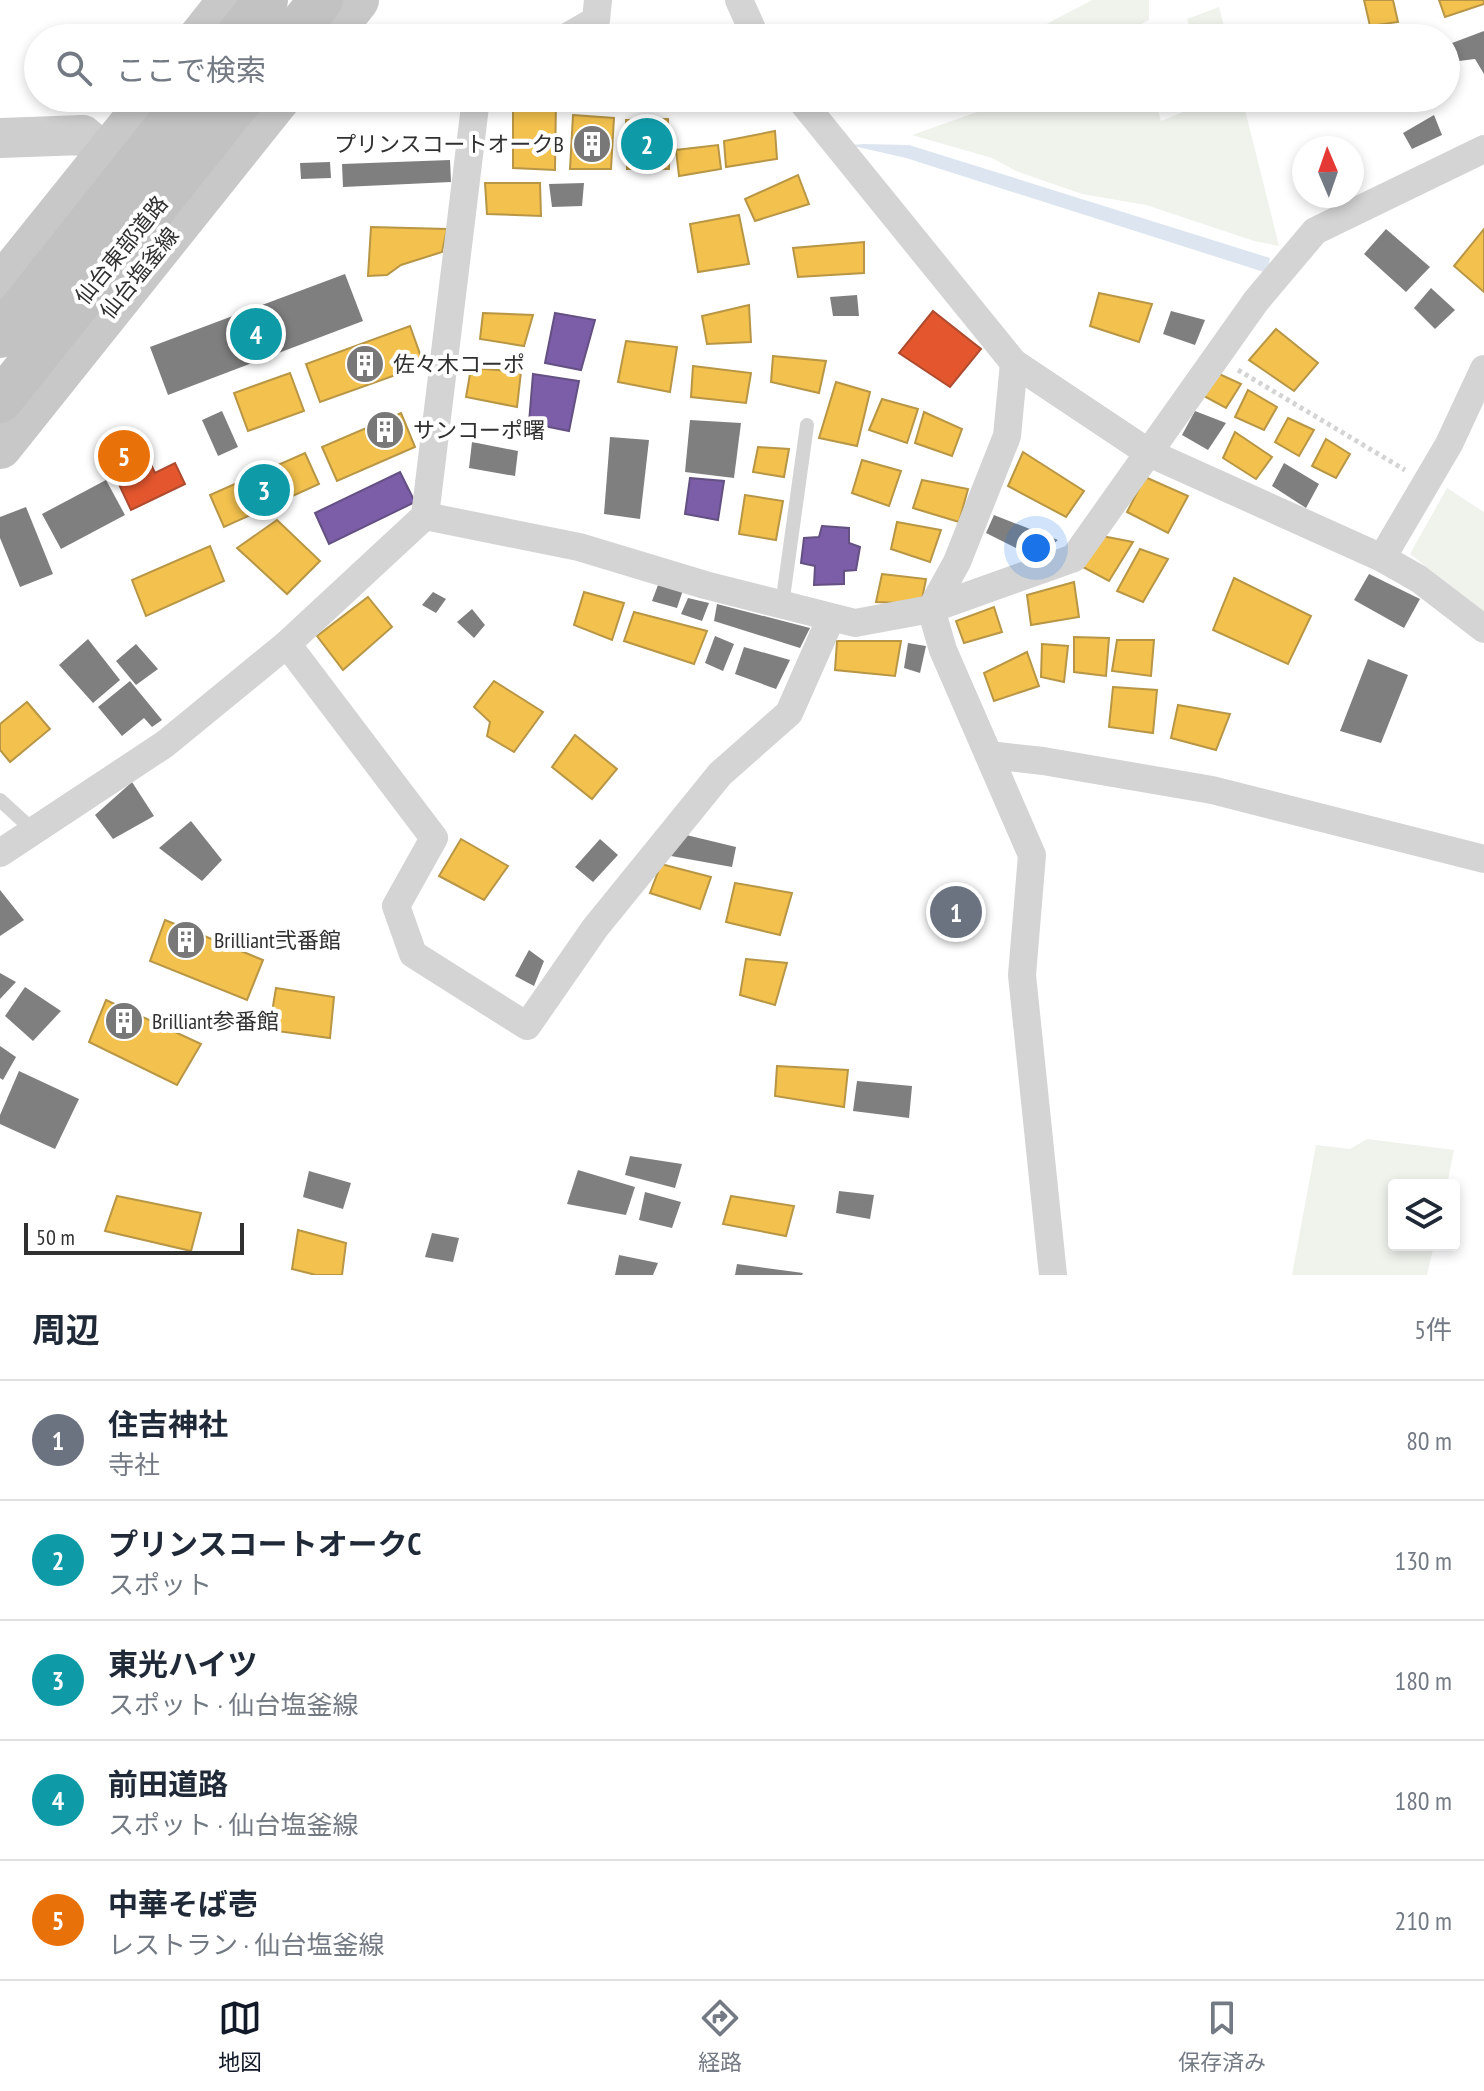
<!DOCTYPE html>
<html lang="ja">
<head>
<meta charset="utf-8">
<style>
	:root { --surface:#fff; --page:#f6f6f7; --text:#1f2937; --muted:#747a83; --line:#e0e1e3; --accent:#111827 }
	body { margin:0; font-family:"PT Sans Narrow","Noto Sans JP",sans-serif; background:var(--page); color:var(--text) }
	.controls { position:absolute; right:24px; bottom:24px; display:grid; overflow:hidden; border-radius:8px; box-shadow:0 4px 12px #0003 }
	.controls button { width:72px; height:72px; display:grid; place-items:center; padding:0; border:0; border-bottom:2px solid var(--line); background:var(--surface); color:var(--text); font:40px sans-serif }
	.compass { position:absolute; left:1292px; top:136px; width:72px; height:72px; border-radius:50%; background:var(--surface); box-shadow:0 4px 12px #0003; rotate:358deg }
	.scale { position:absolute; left:24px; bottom:20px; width:220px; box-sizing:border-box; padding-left:8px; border:4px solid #303030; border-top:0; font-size:22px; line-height:28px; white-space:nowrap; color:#303030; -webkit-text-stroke:6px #fff; paint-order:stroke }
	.you { position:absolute; left:1036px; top:548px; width:28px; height:28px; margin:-20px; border:6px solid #fff; border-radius:50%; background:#1a73e8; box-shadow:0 0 0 12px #1a73e833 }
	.badge { display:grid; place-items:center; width:52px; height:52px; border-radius:50%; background:var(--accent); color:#fff; font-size:26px; font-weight:700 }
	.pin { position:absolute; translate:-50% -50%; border:4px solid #fff; box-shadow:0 2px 8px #0006 }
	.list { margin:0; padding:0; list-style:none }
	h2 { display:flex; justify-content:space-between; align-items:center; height:104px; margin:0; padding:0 32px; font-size:34px }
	h2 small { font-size:26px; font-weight:400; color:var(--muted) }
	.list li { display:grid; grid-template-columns:52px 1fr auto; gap:24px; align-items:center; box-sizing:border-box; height:120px; padding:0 32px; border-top:2px solid var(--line) }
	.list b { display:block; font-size:30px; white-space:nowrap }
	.list p { margin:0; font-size:26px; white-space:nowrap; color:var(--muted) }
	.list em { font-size:26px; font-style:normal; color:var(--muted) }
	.icon { flex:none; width:44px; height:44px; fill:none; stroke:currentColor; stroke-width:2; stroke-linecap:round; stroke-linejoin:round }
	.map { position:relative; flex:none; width:1484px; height:1275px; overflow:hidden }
	.search { position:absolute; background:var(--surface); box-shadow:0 4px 12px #0003; left:24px; right:24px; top:24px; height:88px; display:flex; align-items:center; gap:20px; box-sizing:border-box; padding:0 28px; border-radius:44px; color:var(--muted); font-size:30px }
	.sheet { height:704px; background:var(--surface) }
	nav { display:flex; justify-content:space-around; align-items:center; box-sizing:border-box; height:112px; border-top:2px solid var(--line); background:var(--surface); font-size:22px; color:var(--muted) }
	nav a { display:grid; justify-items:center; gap:4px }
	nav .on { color:var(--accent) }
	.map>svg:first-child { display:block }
	.green { fill:#eff3ec }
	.water { fill:#dde6f0 }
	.homes { fill:#f2c14e; stroke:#b89645; stroke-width:2 }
	.shops { fill:#e4572e; stroke:#ae4b2f; stroke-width:2 }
	.offices { fill:#7b5ea7; stroke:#645083; stroke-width:2 }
	.building { fill:#7f7f7f }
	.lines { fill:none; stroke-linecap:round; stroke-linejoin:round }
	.path { stroke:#d4d4d4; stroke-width:5; stroke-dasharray:4 4; stroke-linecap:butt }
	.lane { stroke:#d4d4d4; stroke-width:14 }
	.street { stroke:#d4d4d4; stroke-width:28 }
	.secondary { stroke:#cecece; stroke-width:40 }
	.primary { stroke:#c8c8c8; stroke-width:44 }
	.highway { stroke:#c2c2c2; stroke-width:44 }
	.labels { text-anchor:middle; stroke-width:8; stroke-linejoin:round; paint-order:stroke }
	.poi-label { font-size:22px; fill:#303030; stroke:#fff; text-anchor:start }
	.street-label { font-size:22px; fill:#303030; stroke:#fff }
</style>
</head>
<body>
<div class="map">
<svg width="1484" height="1275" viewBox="0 0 1484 1275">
	<rect width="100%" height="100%" fill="#fff"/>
	<!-- green -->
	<g class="green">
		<polygon points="1092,0 1149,0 1149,20 1114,38 1020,38"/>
		<polygon points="1219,7 1227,38 1193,38 1187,19"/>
		<polygon points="1008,98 1154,98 1161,121 1212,100 1211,98 1242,98 1279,246 1254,241 1146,205 1082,194 1016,171 992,158 912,135 1008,101"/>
		<polygon points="1447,488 1484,512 1484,612 1410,554"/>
		<polygon points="1367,1139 1454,1150 1447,1185 1394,1185 1394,1245 1434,1245 1427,1275 1292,1275 1316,1145 1350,1149"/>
	</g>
	<!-- water -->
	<polygon class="water" points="864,144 909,145 1270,258 1267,273 906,158 849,145"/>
	<!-- homes -->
	<g class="homes">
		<polygon points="1364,0 1393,0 1398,22 1370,26"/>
		<polygon points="1439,0 1484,0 1484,4 1445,17"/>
		<polygon points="513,98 556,98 555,170 513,168"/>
		<polygon points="573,115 614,118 611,169 570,169"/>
		<polygon points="668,119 669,169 627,169 626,120"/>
		<polygon points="775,131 777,159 726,167 724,141"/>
		<polygon points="718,145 721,169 679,176 676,150"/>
		<polygon points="798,175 809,204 755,221 745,199"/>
		<polygon points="485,183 540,183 541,216 487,214"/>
		<polygon points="739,215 749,264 698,272 690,224"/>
		<polygon points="371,227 447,229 442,252 401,265 387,275 368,276"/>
		<polygon points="1484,229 1484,292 1454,266"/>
		<polygon points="864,242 864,273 798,277 793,248"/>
		<polygon points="1099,293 1152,304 1139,342 1090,326"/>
		<polygon points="749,305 751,342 707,344 702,316"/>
		<polygon points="483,313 533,315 524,346 480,339"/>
		<polygon points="410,326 424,365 320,402 306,364"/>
		<polygon points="1276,329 1318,363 1294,391 1249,360"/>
		<polygon points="626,341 677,347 670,392 618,382"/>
		<polygon points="773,356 826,361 819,393 771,382"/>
		<polygon points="693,366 751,373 746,403 691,397"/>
		<polygon points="471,368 521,372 517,407 466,397"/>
		<polygon points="290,373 304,411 248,431 234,393"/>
		<polygon points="1217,373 1241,384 1226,408 1204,396"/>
		<polygon points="836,382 870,392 857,446 819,438"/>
		<polygon points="1248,390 1277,407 1264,430 1235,417"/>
		<polygon points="882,399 918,409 907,443 869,430"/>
		<polygon points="924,412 962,429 952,456 915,443"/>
		<polygon points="401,413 415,447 337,481 322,447"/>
		<polygon points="1288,418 1314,430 1299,456 1275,442"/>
		<polygon points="1235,432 1272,457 1256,479 1223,458"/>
		<polygon points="1326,439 1350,454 1336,478 1312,466"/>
		<polygon points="758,447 789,449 784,477 753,472"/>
		<polygon points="1023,452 1084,491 1066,517 1008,486"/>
		<polygon points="305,453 319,484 224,527 210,495"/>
		<polygon points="862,460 901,471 889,506 852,493"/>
		<polygon points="1145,477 1188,496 1168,533 1127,512"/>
		<polygon points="922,480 968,489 959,522 913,508"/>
		<polygon points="745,495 783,501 776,540 739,534"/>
		<polygon points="277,520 320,561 287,594 237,548"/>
		<polygon points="897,522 941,530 930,562 891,549"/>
		<polygon points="1102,536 1133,542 1109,581 1083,567"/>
		<polygon points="210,546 224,581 146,616 132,580"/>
		<polygon points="1140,549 1168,559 1143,602 1117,591"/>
		<polygon points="882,574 926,579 921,604 876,602"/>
		<polygon points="1234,578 1311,616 1288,664 1213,630"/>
		<polygon points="1074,582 1079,617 1031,625 1027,595"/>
		<polygon points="584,592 624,603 612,640 574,625"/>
		<polygon points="368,597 392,627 343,670 317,636"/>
		<polygon points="994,607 1002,632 964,643 956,621"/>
		<polygon points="634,612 707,631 694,664 624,641"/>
		<polygon points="1074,637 1109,638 1106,676 1074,672"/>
		<polygon points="1117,640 1154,640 1151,676 1112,671"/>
		<polygon points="837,641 901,641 895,676 835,670"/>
		<polygon points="1042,644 1068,646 1064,682 1041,677"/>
		<polygon points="1027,652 1039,686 994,701 984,673"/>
		<polygon points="494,681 543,712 514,752 487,736 490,722 474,707"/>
		<polygon points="1113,687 1157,690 1153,733 1109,727"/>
		<polygon points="27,702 50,729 10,762 0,750 0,724"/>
		<polygon points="1178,705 1230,714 1216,750 1171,738"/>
		<polygon points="575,735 617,769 592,799 552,767"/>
		<polygon points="461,839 508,866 484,900 439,876"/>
		<polygon points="661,864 711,877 700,909 650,893"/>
		<polygon points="735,883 792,893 780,935 726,922"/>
		<polygon points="165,920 263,960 247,1000 150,961"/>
		<polygon points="746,959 787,963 775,1005 740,995"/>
		<polygon points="276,988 334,997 330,1038 269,1030"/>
		<polygon points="106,1000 201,1044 177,1085 89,1042"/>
		<polygon points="777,1066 848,1070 844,1107 775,1096"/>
		<polygon points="117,1196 201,1213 191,1251 105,1231"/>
		<polygon points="731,1196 794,1206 786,1236 723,1224"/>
		<polygon points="298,1230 346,1243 342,1275 316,1275 292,1269"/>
	</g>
	<!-- shops -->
	<g class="shops">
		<polygon points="933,311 981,349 950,387 899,353"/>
		<polygon points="142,445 155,473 175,463 185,484 131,510 108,461"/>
	</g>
	<!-- offices -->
	<g class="offices">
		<polygon points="555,313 595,320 581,370 545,363"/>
		<polygon points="533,374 579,381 569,431 529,423"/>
		<polygon points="400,472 415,502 329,544 315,513"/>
		<polygon points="690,478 724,481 718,520 685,514"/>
		<polygon points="822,526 849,528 849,543 860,547 856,570 844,571 844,584 814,585 815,566 801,563 804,538 819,537"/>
	</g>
	<!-- building -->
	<g class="building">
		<polygon points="1414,28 1419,38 1391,38"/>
		<polygon points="1484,31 1484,74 1475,59 1459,61 1452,43"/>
		<polygon points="1434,115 1442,135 1412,149 1403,133"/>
		<polygon points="450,160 451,182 343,187 342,164"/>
		<polygon points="330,162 331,178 301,179 300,163"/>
		<polygon points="584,183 582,206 552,207 549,184"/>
		<polygon points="1386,229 1430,267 1406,292 1364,254"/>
		<polygon points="345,274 363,321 168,395 150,347"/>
		<polygon points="1431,288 1455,310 1435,329 1414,308"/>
		<polygon points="857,295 859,316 833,316 830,297"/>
		<polygon points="1171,311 1205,320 1195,345 1163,334"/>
		<polygon points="222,411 238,447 218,456 202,420"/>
		<polygon points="1195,411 1226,423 1208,450 1182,435"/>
		<polygon points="690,420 741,423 734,478 685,472"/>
		<polygon points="610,437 649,440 640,519 604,514"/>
		<polygon points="472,442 518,451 515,476 469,468"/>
		<polygon points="1284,463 1319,484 1306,508 1272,486"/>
		<polygon points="106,480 125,515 61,549 42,514"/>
		<polygon points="26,507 53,574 20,587 0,538 0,517"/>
		<polygon points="994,515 1058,540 1036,558 986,533"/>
		<polygon points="1369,574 1420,599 1404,628 1354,600"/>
		<polygon points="658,585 683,590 677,608 652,601"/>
		<polygon points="433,592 446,599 436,613 422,605"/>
		<polygon points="688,598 709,603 702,621 681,614"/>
		<polygon points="717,604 810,628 800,648 714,621"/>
		<polygon points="472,609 485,625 474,638 457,622"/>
		<polygon points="715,636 734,644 723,671 705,663"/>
		<polygon points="88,639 120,680 93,703 59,665"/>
		<polygon points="908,643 926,646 920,673 904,668"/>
		<polygon points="136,644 158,669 136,685 116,661"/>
		<polygon points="744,647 790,660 776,689 735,674"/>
		<polygon points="1368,659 1408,675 1381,743 1340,731"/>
		<polygon points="130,681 162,720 152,727 144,718 122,736 98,707"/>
		<polygon points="132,782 154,816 113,839 95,815"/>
		<polygon points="191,821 222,860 202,881 159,848"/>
		<polygon points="678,833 736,847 732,867 671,856"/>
		<polygon points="600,839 618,855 593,882 575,867"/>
		<polygon points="0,890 24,920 0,936"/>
		<polygon points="529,950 544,961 534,986 515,976"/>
		<polygon points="0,973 16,982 0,999"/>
		<polygon points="25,987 61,1011 33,1041 5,1016"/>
		<polygon points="0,1046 16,1057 3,1080 0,1078"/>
		<polygon points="19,1071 79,1099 55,1149 0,1124 0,1115"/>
		<polygon points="857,1081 912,1086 909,1118 853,1111"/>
		<polygon points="630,1156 682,1164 675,1188 625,1175"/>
		<polygon points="578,1170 635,1187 626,1215 567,1204"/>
		<polygon points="309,1171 351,1183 343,1209 303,1197"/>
		<polygon points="839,1191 874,1195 870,1219 836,1213"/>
		<polygon points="645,1192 681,1202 672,1228 639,1220"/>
		<polygon points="432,1233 459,1238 453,1262 425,1257"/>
		<polygon points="619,1255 658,1263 653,1275 615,1275"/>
		<polygon points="737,1264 803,1273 802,1275 735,1275"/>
	</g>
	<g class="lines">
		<!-- path -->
		<polyline class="path" points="1238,370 1405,470"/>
		<!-- lane -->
		<g class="lane">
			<polyline points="782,605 807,425"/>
			<polyline points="0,800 34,831"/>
		</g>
		<!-- street -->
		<g class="street">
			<polyline points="739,0 756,38"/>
			<polyline points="565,38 596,20 598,0"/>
			<polyline points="799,98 1014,363 1149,453 1382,558 1419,579 1484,629"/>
			<polyline points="1014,363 1007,436 957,562 931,609 943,650 1032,855 1022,975 1053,1275"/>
			<polyline points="425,516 579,547 705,585 855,623 931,609 1074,558 1256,301 1315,231 1484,149"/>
			<polyline points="1382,558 1449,444 1484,369"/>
			<polyline points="287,644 434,838 396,906 413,954 527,1026 595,928 720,774 789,713 831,618"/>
			<polyline points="989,755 1043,761 1212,790 1484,859"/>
			<polyline points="0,853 165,744 287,644 425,516 476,98"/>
		</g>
		<!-- secondary -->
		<polyline class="secondary" points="0,138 83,135 107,155"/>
		<!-- primary -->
		<g class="primary">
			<polyline points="200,38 230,0"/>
			<polyline points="327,38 357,0"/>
			<polyline points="0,287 152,98"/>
			<polyline points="0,447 279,98"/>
		</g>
		<!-- highway -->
		<g class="highway">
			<polyline points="236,38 266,0"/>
			<polyline points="290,38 321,0"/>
			<polyline points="0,336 189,98"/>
			<polyline points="0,401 242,98"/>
		</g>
	</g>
	<!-- icons -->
	<defs>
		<g id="building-disc" transform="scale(2)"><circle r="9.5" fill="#787878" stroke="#fff"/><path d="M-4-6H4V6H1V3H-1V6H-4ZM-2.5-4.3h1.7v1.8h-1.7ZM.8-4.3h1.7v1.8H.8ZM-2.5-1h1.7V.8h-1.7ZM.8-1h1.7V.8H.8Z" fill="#fff"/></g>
	</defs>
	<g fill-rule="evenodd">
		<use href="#building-disc" x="592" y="144"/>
		<use href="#building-disc" x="365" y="364"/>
		<use href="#building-disc" x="385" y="430"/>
		<use href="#building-disc" x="186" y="940"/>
		<use href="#building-disc" x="124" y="1021"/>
	</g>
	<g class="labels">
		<!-- poi labels -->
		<g class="poi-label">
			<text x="564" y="152" text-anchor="end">プリンスコートオークB</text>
			<text x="393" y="372">佐々木コーポ</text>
			<text x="413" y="438">サンコーポ曙</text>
			<text x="214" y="948">Brilliant弐番館</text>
			<text x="152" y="1029">Brilliant参番館</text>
		</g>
		<!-- street labels -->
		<g class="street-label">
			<text transform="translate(121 250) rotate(-51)" y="8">仙台東部道路</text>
			<text transform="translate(139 273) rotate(-51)" y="8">仙台塩釜線</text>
		</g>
	</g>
</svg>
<div class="controls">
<button><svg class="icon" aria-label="layers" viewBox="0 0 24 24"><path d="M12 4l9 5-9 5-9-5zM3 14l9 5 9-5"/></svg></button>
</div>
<svg class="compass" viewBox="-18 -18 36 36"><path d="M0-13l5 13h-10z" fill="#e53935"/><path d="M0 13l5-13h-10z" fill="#747a83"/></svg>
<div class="scale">50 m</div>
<div class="you"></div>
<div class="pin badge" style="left:956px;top:912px;background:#6b7280">1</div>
<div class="pin badge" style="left:647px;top:144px;background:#0f9aa8">2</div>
<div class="pin badge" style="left:264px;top:490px;background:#0f9aa8">3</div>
<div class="pin badge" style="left:256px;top:334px;background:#0f9aa8">4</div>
<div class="pin badge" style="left:124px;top:456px;background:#e8710a">5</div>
<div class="search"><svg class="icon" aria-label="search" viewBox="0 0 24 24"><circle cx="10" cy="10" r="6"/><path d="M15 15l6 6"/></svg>ここで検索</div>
</div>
<section class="sheet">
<h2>周辺<small>5件</small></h2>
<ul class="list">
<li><span class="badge" style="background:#6b7280">1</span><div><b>住吉神社</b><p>寺社</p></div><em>80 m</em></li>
<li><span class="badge" style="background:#0f9aa8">2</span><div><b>プリンスコートオークC</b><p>スポット</p></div><em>130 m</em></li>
<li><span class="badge" style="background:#0f9aa8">3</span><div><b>東光ハイツ</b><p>スポット · 仙台塩釜線</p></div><em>180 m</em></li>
<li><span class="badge" style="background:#0f9aa8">4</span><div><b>前田道路</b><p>スポット · 仙台塩釜線</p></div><em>180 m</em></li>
<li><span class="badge" style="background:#e8710a">5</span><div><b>中華そば壱</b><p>レストラン · 仙台塩釜線</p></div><em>210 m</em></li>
</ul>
</section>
<nav>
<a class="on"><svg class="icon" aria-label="map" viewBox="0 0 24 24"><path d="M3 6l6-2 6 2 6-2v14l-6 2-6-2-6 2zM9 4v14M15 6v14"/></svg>地図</a>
<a><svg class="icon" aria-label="directions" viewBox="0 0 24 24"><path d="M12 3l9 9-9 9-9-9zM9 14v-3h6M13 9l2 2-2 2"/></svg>経路</a>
<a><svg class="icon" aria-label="saved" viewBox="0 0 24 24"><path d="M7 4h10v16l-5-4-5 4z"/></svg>保存済み</a>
</nav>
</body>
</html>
